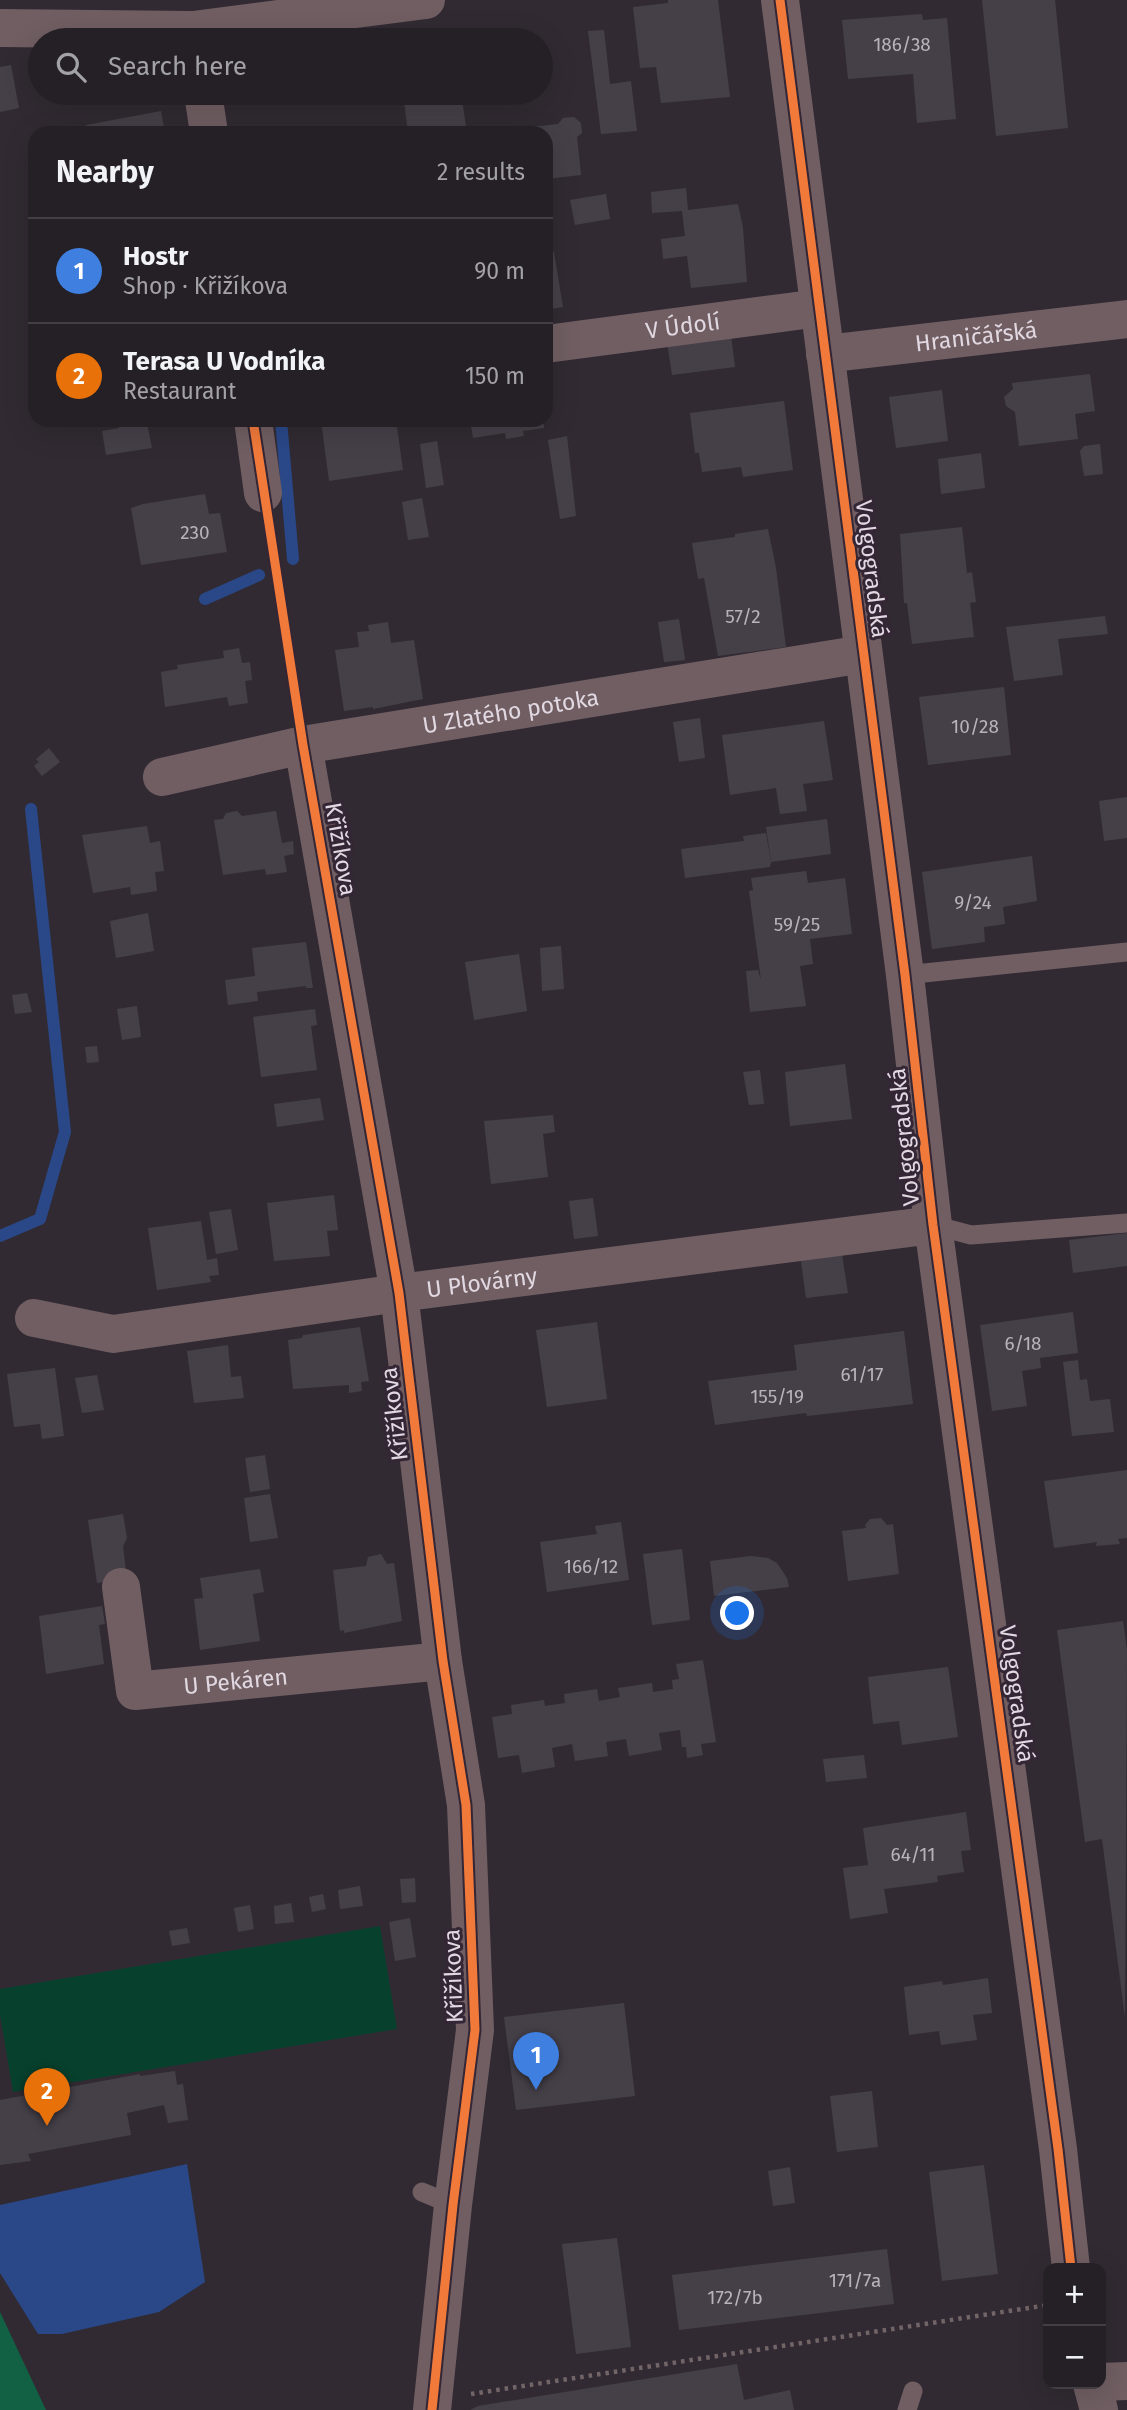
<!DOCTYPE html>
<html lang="en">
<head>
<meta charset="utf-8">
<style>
	:root { --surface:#252026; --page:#312d32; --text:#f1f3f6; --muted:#a3a3a7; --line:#423e43; --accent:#bca0f2 }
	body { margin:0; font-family:"Fira Sans",sans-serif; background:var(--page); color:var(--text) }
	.controls { position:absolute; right:21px; bottom:21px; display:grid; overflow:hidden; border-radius:14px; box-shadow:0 7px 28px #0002 }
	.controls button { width:63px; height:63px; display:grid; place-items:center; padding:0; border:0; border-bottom:2px solid var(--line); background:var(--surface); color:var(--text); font:35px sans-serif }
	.you { position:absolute; left:738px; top:1614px; width:24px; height:24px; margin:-18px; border:5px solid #fff; border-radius:50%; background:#1a73e8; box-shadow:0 0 0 10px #1a73e833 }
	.badge { display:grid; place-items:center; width:46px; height:46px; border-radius:50%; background:var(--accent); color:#fff; font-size:23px; font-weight:700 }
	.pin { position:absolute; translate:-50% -58px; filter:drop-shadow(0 2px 4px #0008) }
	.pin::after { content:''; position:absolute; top:37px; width:24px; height:21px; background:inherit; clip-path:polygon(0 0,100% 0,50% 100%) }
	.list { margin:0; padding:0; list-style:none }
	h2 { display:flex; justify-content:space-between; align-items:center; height:91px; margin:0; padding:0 28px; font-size:30px }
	h2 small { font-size:23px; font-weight:400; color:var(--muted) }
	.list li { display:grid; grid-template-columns:46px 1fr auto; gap:21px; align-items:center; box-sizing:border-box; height:105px; padding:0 28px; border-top:2px solid var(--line) }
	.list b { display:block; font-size:26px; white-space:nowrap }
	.list p { margin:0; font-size:23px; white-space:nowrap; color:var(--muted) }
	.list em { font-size:23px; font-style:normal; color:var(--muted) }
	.icon { flex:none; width:38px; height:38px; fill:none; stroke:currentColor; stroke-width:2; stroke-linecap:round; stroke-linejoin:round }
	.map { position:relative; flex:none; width:1127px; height:2410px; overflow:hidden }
	.search { position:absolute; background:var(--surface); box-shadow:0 7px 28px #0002; left:28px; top:28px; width:525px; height:77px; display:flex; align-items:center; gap:18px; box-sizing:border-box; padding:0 24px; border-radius:38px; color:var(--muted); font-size:26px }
	.panel { position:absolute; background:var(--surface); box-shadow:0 7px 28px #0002; left:28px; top:126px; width:525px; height:301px; border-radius:21px }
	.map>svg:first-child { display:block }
	.green { fill:#07402d }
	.forest { fill:#126144 }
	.water { fill:#2a4888 }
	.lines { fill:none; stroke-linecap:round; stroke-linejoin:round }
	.stream { stroke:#2a4888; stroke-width:12 }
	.building { fill:#454048 }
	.path { stroke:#726568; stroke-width:4.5; stroke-dasharray:3.5 5; stroke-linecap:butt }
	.service { stroke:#705e62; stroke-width:19 }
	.minor { stroke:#705e62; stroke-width:38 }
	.cycleway-casing { stroke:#342635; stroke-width:13 }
	.cycleway { stroke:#f17a3a; stroke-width:9 }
	.labels { text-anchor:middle; stroke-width:6; stroke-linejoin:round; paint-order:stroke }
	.number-label { font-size:19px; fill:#bab2bb }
	.street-label { font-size:23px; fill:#e1d8e1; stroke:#342635 }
</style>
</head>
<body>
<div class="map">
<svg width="1127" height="2410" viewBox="0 0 1127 2410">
	<rect width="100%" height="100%" fill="#312a32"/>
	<!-- green -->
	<polygon class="green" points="380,1926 397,2029 13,2092 0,2015 0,1989"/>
	<!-- forest -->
	<polygon class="forest" points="0,2312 46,2410 0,2410"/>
	<!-- water -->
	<polygon class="water" points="187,2164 205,2282 159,2312 62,2334 38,2334 0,2273 0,2205"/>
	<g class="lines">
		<!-- stream -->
		<g class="stream">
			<polyline points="281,420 293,559"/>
			<polyline points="205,599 259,575"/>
			<polyline points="0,1236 40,1219 65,1132 31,809"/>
		</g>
	</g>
	<!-- building -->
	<g class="building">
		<polygon points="668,0 718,0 730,97 661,103 656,67 640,68 633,7 668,3"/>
		<polygon points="982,0 1055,0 1068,128 996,136"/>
		<polygon points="922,14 923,20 947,18 956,119 917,123 913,74 848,79 842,20"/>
		<polygon points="604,30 610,84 631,81 637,131 601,134 588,31"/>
		<polygon points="11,65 19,108 0,112 0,67"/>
		<polygon points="403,93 461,93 467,133 408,133"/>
		<polygon points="161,111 165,133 87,133 86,125"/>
		<polygon points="574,117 581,123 582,133 577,137 581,175 546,179 546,133 532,133 531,127 558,124 563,118"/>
		<polygon points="686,188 688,210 738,204 743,228 747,282 691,288 687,256 663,259 661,239 685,236 682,211 652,213 651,192"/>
		<polygon points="606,194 610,219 575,225 570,200"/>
		<polygon points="554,252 563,307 546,310 546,254"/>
		<polygon points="730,328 735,367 672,375 666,335"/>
		<polygon points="1090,374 1095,411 1075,414 1078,439 1019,446 1015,412 1006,406 1004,397 1013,389 1012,383"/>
		<polygon points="942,390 948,441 896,448 889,397"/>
		<polygon points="784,401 793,470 743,477 741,467 702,472 699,453 695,453 690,413"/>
		<polygon points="118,420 156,420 147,423 152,448 106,455 102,431 119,428"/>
		<polygon points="321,420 396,420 403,470 329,481"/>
		<polygon points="470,420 543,420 544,428 523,431 524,436 506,439 505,433 473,438"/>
		<polygon points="567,436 576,516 560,519 548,440"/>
		<polygon points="437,441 444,485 426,488 420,444"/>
		<polygon points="1100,444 1103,474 1084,476 1080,451 1084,446"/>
		<polygon points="981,453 985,488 941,494 938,459"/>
		<polygon points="205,494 209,514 220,513 227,552 141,565 131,508 143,504"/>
		<polygon points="422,498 429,537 408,540 402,502"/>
		<polygon points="962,527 967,573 972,572 976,602 970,603 974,637 912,644 907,603 904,603 900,534"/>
		<polygon points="768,529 776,568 786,647 718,656 704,578 698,579 692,543 735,537 735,534"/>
		<polygon points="1105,616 1108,634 1058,639 1063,675 1014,681 1006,627"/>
		<polygon points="679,619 685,660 664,662 658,622"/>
		<polygon points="388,622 391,643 414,640 423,699 373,709 373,707 344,711 335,650 359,647 357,632 369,631 368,625"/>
		<polygon points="239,648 242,663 250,662 252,680 245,681 248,703 229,706 227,697 165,707 161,672 178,669 177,665 224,658 223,651"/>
		<polygon points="1004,687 1011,755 928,765 919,697"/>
		<polygon points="700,718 705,758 679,762 673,722"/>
		<polygon points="824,721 833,780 803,784 807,811 780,814 776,788 730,795 722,735"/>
		<polygon points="49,748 60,762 42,776 34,766 39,762 36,759"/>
		<polygon points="1127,797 1127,838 1104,841 1099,801"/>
		<polygon points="237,811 242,816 276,811 282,843 293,841 294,854 284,856 287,872 266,875 265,869 223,875 214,820 223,819 226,813"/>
		<polygon points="827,819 831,854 771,862 766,827"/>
		<polygon points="147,826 150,843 160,841 164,871 155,872 157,891 131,895 130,887 93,893 82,835"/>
		<polygon points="766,833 771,862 770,867 685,878 681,849 744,841 743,836"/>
		<polygon points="1032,856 1037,901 1003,907 1005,924 984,927 985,942 932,949 922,872"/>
		<polygon points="806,871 808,883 845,878 852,934 810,939 813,964 800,966 806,1006 750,1012 746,971 758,970 761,980 749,891 753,890 751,878"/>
		<polygon points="148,913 154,951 116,958 110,921"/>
		<polygon points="306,942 313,988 306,988 306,986 257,992 258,1001 228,1005 225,980 255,976 252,948"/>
		<polygon points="561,946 564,989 542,991 540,948"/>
		<polygon points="519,954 527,1011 474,1020 465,962"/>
		<polygon points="27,993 32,1012 15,1014 12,995"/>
		<polygon points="137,1006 141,1037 122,1040 117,1009"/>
		<polygon points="315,1009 317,1025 311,1026 317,1070 261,1077 253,1017"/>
		<polygon points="97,1046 99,1062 87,1063 85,1047"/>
		<polygon points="845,1064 852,1119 790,1126 785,1072"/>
		<polygon points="760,1070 764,1104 749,1105 743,1072"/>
		<polygon points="320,1098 324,1120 277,1127 274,1104"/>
		<polygon points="553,1115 555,1132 543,1134 548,1177 491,1184 484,1121"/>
		<polygon points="334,1195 338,1230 327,1231 330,1256 274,1261 267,1203"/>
		<polygon points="593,1198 598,1236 574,1239 569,1201"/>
		<polygon points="231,1209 238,1250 216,1254 209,1212"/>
		<polygon points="201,1221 207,1260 217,1258 219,1275 209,1276 211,1282 157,1290 148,1228"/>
		<polygon points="1127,1233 1127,1266 1073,1273 1069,1240"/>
		<polygon points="840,1242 848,1293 806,1298 799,1247"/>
		<polygon points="1073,1312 1078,1353 1040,1358 1041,1368 1022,1371 1027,1406 992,1411 980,1325"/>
		<polygon points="597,1322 607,1399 547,1407 536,1330"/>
		<polygon points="360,1327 369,1381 361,1382 362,1391 349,1393 349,1385 293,1389 288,1340 302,1338 303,1335"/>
		<polygon points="904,1331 913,1404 807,1416 806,1413 715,1425 708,1381 797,1370 794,1345"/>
		<polygon points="228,1345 231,1377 241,1376 244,1398 194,1403 187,1351"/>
		<polygon points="1078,1360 1080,1380 1087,1379 1090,1401 1110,1399 1114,1432 1072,1436 1063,1362"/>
		<polygon points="55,1368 64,1436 42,1439 40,1424 14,1427 7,1374"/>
		<polygon points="97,1375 104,1410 82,1413 75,1378"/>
		<polygon points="265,1455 270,1489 250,1492 245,1458"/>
		<polygon points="1127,1470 1127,1538 1118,1539 1120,1544 1096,1546 1097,1542 1054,1548 1044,1481"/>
		<polygon points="270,1494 278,1538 250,1542 244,1498"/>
		<polygon points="123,1514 127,1538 123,1546 127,1579 97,1583 88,1520"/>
		<polygon points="881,1518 887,1525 893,1524 899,1574 848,1581 842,1531 866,1528 865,1525 870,1519"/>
		<polygon points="621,1522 629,1580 547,1592 540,1542 597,1534 595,1526"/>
		<polygon points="682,1549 690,1620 652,1625 643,1554"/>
		<polygon points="381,1554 387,1564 394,1563 402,1621 344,1633 344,1630 340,1631 333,1570 366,1566 368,1557"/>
		<polygon points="751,1556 768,1558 777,1563 787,1578 789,1587 714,1596 710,1561"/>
		<polygon points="260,1569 264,1592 253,1594 260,1641 200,1650 194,1599 203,1598 200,1578"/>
		<polygon points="102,1606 105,1624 99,1625 104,1664 46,1674 39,1616"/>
		<polygon points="1123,1621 1127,1650 1125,2018 1102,1839 1085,1842 1057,1630"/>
		<polygon points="703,1660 716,1742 701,1744 703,1755 687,1758 686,1747 682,1747 680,1730 659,1733 662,1750 629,1756 626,1739 606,1742 608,1756 575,1761 572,1744 552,1748 555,1767 522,1773 519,1755 498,1758 492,1717 512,1714 511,1705 544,1700 545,1706 565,1703 564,1694 597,1689 599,1701 620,1697 618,1688 652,1683 653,1692 673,1689 672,1680 679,1679 676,1664"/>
		<polygon points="948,1667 958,1737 902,1745 899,1721 873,1724 868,1677"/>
		<polygon points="864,1755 867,1778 826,1782 823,1759"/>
		<polygon points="966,1812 971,1850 961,1851 964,1872 937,1876 938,1882 884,1889 888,1913 850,1919 843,1868 868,1865 863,1828"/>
		<polygon points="415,1878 416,1902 402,1903 400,1879"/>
		<polygon points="360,1886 363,1906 340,1909 338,1890"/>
		<polygon points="323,1894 326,1909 312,1912 309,1897"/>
		<polygon points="291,1903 294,1922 275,1924 274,1906"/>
		<polygon points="250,1905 254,1929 238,1932 234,1908"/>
		<polygon points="410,1918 416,1957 395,1961 389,1922"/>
		<polygon points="187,1928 190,1943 172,1946 169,1931"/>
		<polygon points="988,1978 992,2013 973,2015 977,2040 941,2045 939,2031 909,2035 904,1987 942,1981 943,1985"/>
		<polygon points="624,2003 635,2096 516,2110 504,2017"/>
		<polygon points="175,2071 177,2085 183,2084 188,2120 168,2123 164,2105 127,2113 131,2135 28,2154 31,2161 0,2165 0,2100 140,2074 140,2076"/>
		<polygon points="872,2091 878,2147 837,2152 830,2096"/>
		<polygon points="984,2165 998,2274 942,2281 929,2172"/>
		<polygon points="790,2167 795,2203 773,2206 768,2171"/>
		<polygon points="617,2238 631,2347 576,2354 562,2244"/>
		<polygon points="887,2249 894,2304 679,2330 672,2275"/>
		<polygon points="737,2364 744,2400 790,2390 794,2410 470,2410 478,2406"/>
	</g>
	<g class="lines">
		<!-- path -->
		<g class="path">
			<polyline points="269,532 297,706"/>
			<polyline points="471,2394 1048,2305"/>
		</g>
		<!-- service -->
		<g class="service">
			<polyline points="905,975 1127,952"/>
			<polyline points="933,1225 971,1235 1127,1223"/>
			<polyline points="422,2192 453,2205"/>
			<polyline points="907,2410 913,2391"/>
		</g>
		<!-- minor -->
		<g class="minor">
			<polyline points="780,0 905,975 933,1225 1058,2149 1071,2268"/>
			<polyline points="0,28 193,30 426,0"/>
			<polyline points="203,93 209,133"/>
			<path id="s1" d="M546 344 819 308"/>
			<path id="s2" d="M825 354 1127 319"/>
			<polyline points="253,420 263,493"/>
			<polyline points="303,745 399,1293 443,1661 466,1805 475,2030 453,2205 432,2410"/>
			<path id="s3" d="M162 777 303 745 863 654"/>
			<path id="s4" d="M34 1318 113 1334 399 1293 933 1225"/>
			<path id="s5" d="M121 1587 135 1691 443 1661"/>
			<polyline points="1101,2382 1127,2381"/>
			<polyline points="1092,2384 1099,2410"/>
		</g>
		<!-- cycleway casing -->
		<g class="cycleway-casing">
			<g id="cycleway">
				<polyline points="780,0 905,975 933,1225 1058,2149 1071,2268"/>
				<polyline points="253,420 303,745 399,1293 443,1661 466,1805 475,2030 453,2205 432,2410"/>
			</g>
		</g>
		<!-- cycleway -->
		<use href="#cycleway" class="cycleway"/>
	</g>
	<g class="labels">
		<!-- number labels -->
		<g class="number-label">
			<text x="902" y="51">186/38</text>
			<text x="195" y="539">230</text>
			<text x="743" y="623">57/2</text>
			<text x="975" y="733">10/28</text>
			<text x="973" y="909">9/24</text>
			<text x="797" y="931">59/25</text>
			<text x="1023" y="1350">6/18</text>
			<text x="862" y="1381">61/17</text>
			<text x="777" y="1403">155/19</text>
			<text x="591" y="1573">166/12</text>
			<text x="913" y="1861">64/11</text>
			<text x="855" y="2287">171/7a</text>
			<text x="735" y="2304">172/7b</text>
		</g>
		<!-- street labels -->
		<g class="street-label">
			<text dy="8" stroke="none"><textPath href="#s1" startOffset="138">V Údolí</textPath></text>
			<text dy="8" stroke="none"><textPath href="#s2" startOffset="152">Hraničářská</textPath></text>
			<text transform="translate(872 569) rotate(83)" y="8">Volgogradská</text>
			<text dy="8" stroke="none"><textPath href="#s3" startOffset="355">U Zlatého potoka</textPath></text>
			<text transform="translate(341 849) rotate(80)" y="8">Křižíkova</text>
			<text transform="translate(904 1137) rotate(-96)" y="8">Volgogradská</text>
			<text dy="8" stroke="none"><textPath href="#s4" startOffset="453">U Plovárny</textPath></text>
			<text transform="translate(394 1414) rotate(-97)" y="8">Křižíkova</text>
			<text dy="8" stroke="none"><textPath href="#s5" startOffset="206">U Pekáren</textPath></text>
			<text transform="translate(1017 1694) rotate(82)" y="8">Volgogradská</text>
			<text transform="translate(453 1976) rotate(-92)" y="8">Křižíkova</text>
		</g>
	</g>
</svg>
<div class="controls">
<button>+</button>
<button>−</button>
</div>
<div class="you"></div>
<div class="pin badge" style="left:536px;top:2090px;background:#3f7fe0">1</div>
<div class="pin badge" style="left:47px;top:2126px;background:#e8710a">2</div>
<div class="search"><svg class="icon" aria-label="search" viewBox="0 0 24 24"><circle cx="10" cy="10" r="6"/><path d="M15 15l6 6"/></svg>Search here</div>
<section class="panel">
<h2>Nearby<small>2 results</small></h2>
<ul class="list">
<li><span class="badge" style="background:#3f7fe0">1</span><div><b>Hostr</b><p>Shop · Křižíkova</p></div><em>90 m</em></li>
<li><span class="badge" style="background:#e8710a">2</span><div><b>Terasa U Vodníka</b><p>Restaurant</p></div><em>150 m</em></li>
</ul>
</section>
</div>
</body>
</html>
